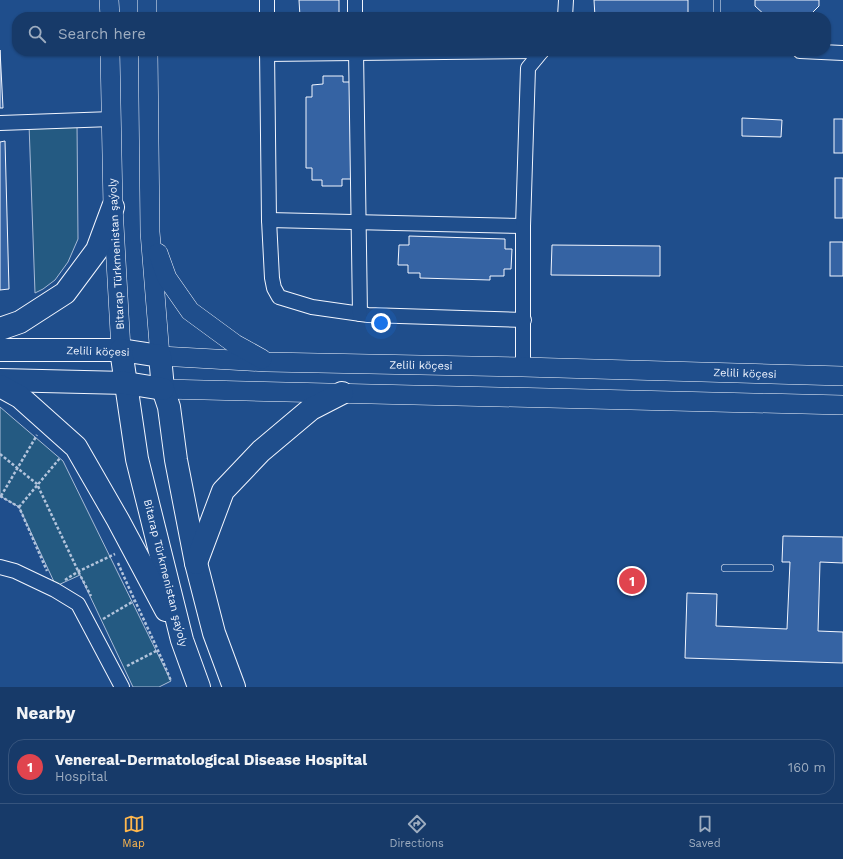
<!DOCTYPE html>
<html lang="en">
<head>
<meta charset="utf-8">
<style>
	:root { --surface:#173a69; --page:#20416f; --text:#f1f3f6; --muted:#9eadc0; --line:#36547d; --accent:#ffb74d }
	body { margin:0; font-family:"Work Sans",sans-serif; background:var(--page); color:var(--text) }
	.you { position:absolute; left:381px; top:323px; width:14px; height:14px; margin:-10px; border:3px solid #fff; border-radius:50%; background:#1a73e8; box-shadow:0 0 0 6px #1a73e833 }
	.badge { display:grid; place-items:center; width:26px; height:26px; border-radius:50%; background:var(--accent); color:#fff; font-size:13px; font-weight:700 }
	.pin { position:absolute; translate:-50% -50%; border:2px solid #fff; box-shadow:0 1px 4px #0006 }
	.list { margin:0; padding:0; list-style:none }
	h2 { display:flex; justify-content:space-between; align-items:center; height:52px; margin:0; padding:0 16px; font-size:17px }
	h2 small { font-size:13px; font-weight:400; color:var(--muted) }
	.list li { display:grid; grid-template-columns:26px 1fr auto; gap:12px; align-items:center; box-sizing:border-box; height:56px; margin:0 8px 8px; padding:0 8px; border:1px solid var(--line); border-radius:16px }
	.list b { display:block; font-size:15px; white-space:nowrap }
	.list p { margin:0; font-size:13px; white-space:nowrap; color:var(--muted) }
	.list em { font-size:13px; font-style:normal; color:var(--muted) }
	.icon { flex:none; width:22px; height:22px; fill:none; stroke:currentColor; stroke-width:2; stroke-linecap:round; stroke-linejoin:round }
	.map { position:relative; flex:none; width:843px; height:687px; overflow:hidden }
	.search { position:absolute; background:var(--surface); box-shadow:0 1px 3px #0004; left:12px; right:12px; top:12px; height:44px; display:flex; align-items:center; gap:10px; box-sizing:border-box; padding:0 14px; border-radius:16px; color:var(--muted); font-size:15px }
	.sheet { height:116px; background:var(--surface) }
	nav { display:flex; justify-content:space-around; align-items:center; box-sizing:border-box; height:56px; border-top:1px solid var(--line); background:var(--surface); font-size:11px; color:var(--muted) }
	nav a { display:grid; justify-items:center; gap:2px }
	nav .on { color:var(--accent) }
	.map>svg:first-child { display:block }
	.green { fill:#245a82; stroke:#a8bbd7 }
	.building { fill:#3563a3; stroke:#f2f6ff }
	.lines { fill:none; stroke-linecap:round; stroke-linejoin:round }
	.lane-casing { stroke:#f2f6ff; stroke-width:8 }
	.street-casing { stroke:#f2f6ff; stroke-width:16 }
	.secondary-casing { stroke:#f2f6ff; stroke-width:20 }
	.primary-casing { stroke:#f2f6ff; stroke-width:24 }
	.path { stroke:#b3c4dc; stroke-width:2.5; stroke-dasharray:3 2; stroke-linecap:butt }
	.lane { stroke:#1f4e8c; stroke-width:7 }
	.street { stroke:#1f4e8c; stroke-width:14 }
	.secondary { stroke:#1f4e8c; stroke-width:19 }
	.primary { stroke:#1f4e8c; stroke-width:22 }
	.labels { text-anchor:middle; stroke-width:3; stroke-linejoin:round; paint-order:stroke }
	.street-label { font-size:11px; fill:#f2f6ff; stroke:#1f4e8c }
</style>
</head>
<body>
<div class="map">
<svg width="843" height="687" viewBox="0 0 843 687">
	<rect width="100%" height="100%" fill="#1f4e8c"/>
	<!-- green -->
	<g class="green">
		<polygon points="29,124 77,124 78,239 68,262 55,280 43,289 35,293"/>
		<polygon points="0,407 63,461 171,681 159,687 133,687 80,575 56,586 19,507 0,496"/>
	</g>
	<!-- building -->
	<g class="building">
		<polygon points="299,0 339,0 339,17 300,17"/>
		<polygon points="594,0 688,0 688,17 595,17"/>
		<polygon points="755,0 819,0 819,6 808,17 767,17 755,6"/>
		<polygon points="0,50 3,108 0,108"/>
		<polygon points="323,76 343,76 343,82 351,82 351,179 342,179 342,186 322,186 322,180 312,180 312,168 306,168 306,97 312,97 312,85 323,84"/>
		<polygon points="742,118 782,120 781,137 742,136"/>
		<rect x="834" y="119" width="9" height="34"/>
		<polygon points="5,141 9,289 0,290 0,142"/>
		<rect x="835" y="178" width="8" height="40"/>
		<polygon points="409,236 505,239 505,249 512,249 511,269 504,269 504,276 490,276 490,280 420,278 420,273 408,273 408,265 398,265 399,245 409,245"/>
		<rect x="830" y="242" width="13" height="34"/>
		<polygon points="552,245 660,246 660,276 551,275"/>
		<polygon points="783,536 843,537 843,563 820,562 818,631 843,632 843,663 685,658 687,593 717,594 716,626 787,629 790,562 782,562"/>
	</g>
	<g class="lines">
		<!-- lane casing -->
		<g class="lane-casing">
			<g id="lane">
				<polyline points="717,17 717,0"/>
				<polyline points="725,568 770,568"/>
			</g>
		</g>
		<!-- street casing -->
		<g class="street-casing">
			<g id="street">
				<polyline points="267,0 267,17"/>
				<polyline points="355,0 355,17"/>
				<polyline points="565,17 566,0"/>
				<polyline points="267,51 269,220 272,278 274,288 279,297 312,307 368,315 524,320"/>
				<polyline points="356,51 360,314"/>
				<polyline points="800,51 843,53"/>
				<polyline points="267,54 542,51"/>
				<polyline points="0,123 112,119"/>
				<polyline points="269,220 523,226"/>
				<polyline points="523,367 523,226 528,68 542,51"/>
				<polyline points="0,567 15,571 55,590 78,604 122,687"/>
			</g>
		</g>
		<!-- secondary casing -->
		<g class="secondary-casing">
			<g id="secondary">
				<polyline points="109,0 110,17"/>
				<polyline points="147,0 147,17"/>
				<polyline points="110,51 113,207 121,350"/>
				<polyline points="148,51 150,232 160,356 267,362 523,367 843,376"/>
				<polyline points="158,253 167,278 190,311 235,344 262,359"/>
				<polyline points="163,389 843,405"/>
			</g>
		</g>
		<!-- primary casing -->
		<g class="primary-casing">
			<g id="primary">
				<polyline points="0,329 20,322 65,293 97,250 113,207"/>
				<polyline points="0,350 121,350 160,356 163,389 169,407 176,460 196,563 214,633 234,687"/>
				<polyline points="121,350 137,459 182,640 199,687"/>
				<polyline points="0,380 126,383 163,389"/>
				<polyline points="0,386 20,397 76,447 118,520 166,610"/>
				<polyline points="196,563 223,491 261,451 311,409 342,393"/>
			</g>
		</g>
		<!-- path -->
		<g class="path">
			<polyline points="0,454 37,484 80,575 91,596"/>
			<polyline points="0,496 19,507 47,571"/>
			<polyline points="1,496 37,435"/>
			<polyline points="19,507 60,458"/>
			<path d="M118 563C135 603 155 641 171 681"/>
			<polyline points="65,580 79,571 115,554"/>
			<polyline points="103,619 134,601"/>
			<polyline points="127,666 158,650"/>
		</g>
		<!-- lane -->
		<use href="#lane" class="lane"/>
		<!-- street -->
		<use href="#street" class="street"/>
		<!-- secondary -->
		<use href="#secondary" class="secondary"/>
		<!-- primary -->
		<use href="#primary" class="primary"/>
	</g>
	<g class="labels">
		<!-- street labels -->
		<g class="street-label">
			<text transform="translate(116 254) rotate(-93)" y="4">Bitarap Türkmenistan şaýoly</text>
			<text transform="translate(98 351) rotate(2)" y="4">Zelili köçesi</text>
			<text transform="translate(421 365) rotate(1)" y="4">Zelili köçesi</text>
			<text transform="translate(745 373) rotate(2)" y="4">Zelili köçesi</text>
			<text transform="translate(166 573) rotate(76)" y="4">Bitarap Türkmenistan şaýoly</text>
		</g>
	</g>
</svg>
<div class="you"></div>
<div class="pin badge" style="left:632px;top:581px;background:#e0444e">1</div>
<div class="search"><svg class="icon" aria-label="search" viewBox="0 0 24 24"><circle cx="10" cy="10" r="6"/><path d="M15 15l6 6"/></svg>Search here</div>
</div>
<section class="sheet">
<h2>Nearby<small></small></h2>
<ul class="list">
<li><span class="badge" style="background:#e0444e">1</span><div><b>Venereal-Dermatological Disease Hospital</b><p>Hospital</p></div><em>160 m</em></li>
</ul>
</section>
<nav>
<a class="on"><svg class="icon" aria-label="map" viewBox="0 0 24 24"><path d="M3 6l6-2 6 2 6-2v14l-6 2-6-2-6 2zM9 4v14M15 6v14"/></svg>Map</a>
<a><svg class="icon" aria-label="directions" viewBox="0 0 24 24"><path d="M12 3l9 9-9 9-9-9zM9 14v-3h6M13 9l2 2-2 2"/></svg>Directions</a>
<a><svg class="icon" aria-label="saved" viewBox="0 0 24 24"><path d="M7 4h10v16l-5-4-5 4z"/></svg>Saved</a>
</nav>
</body>
</html>
